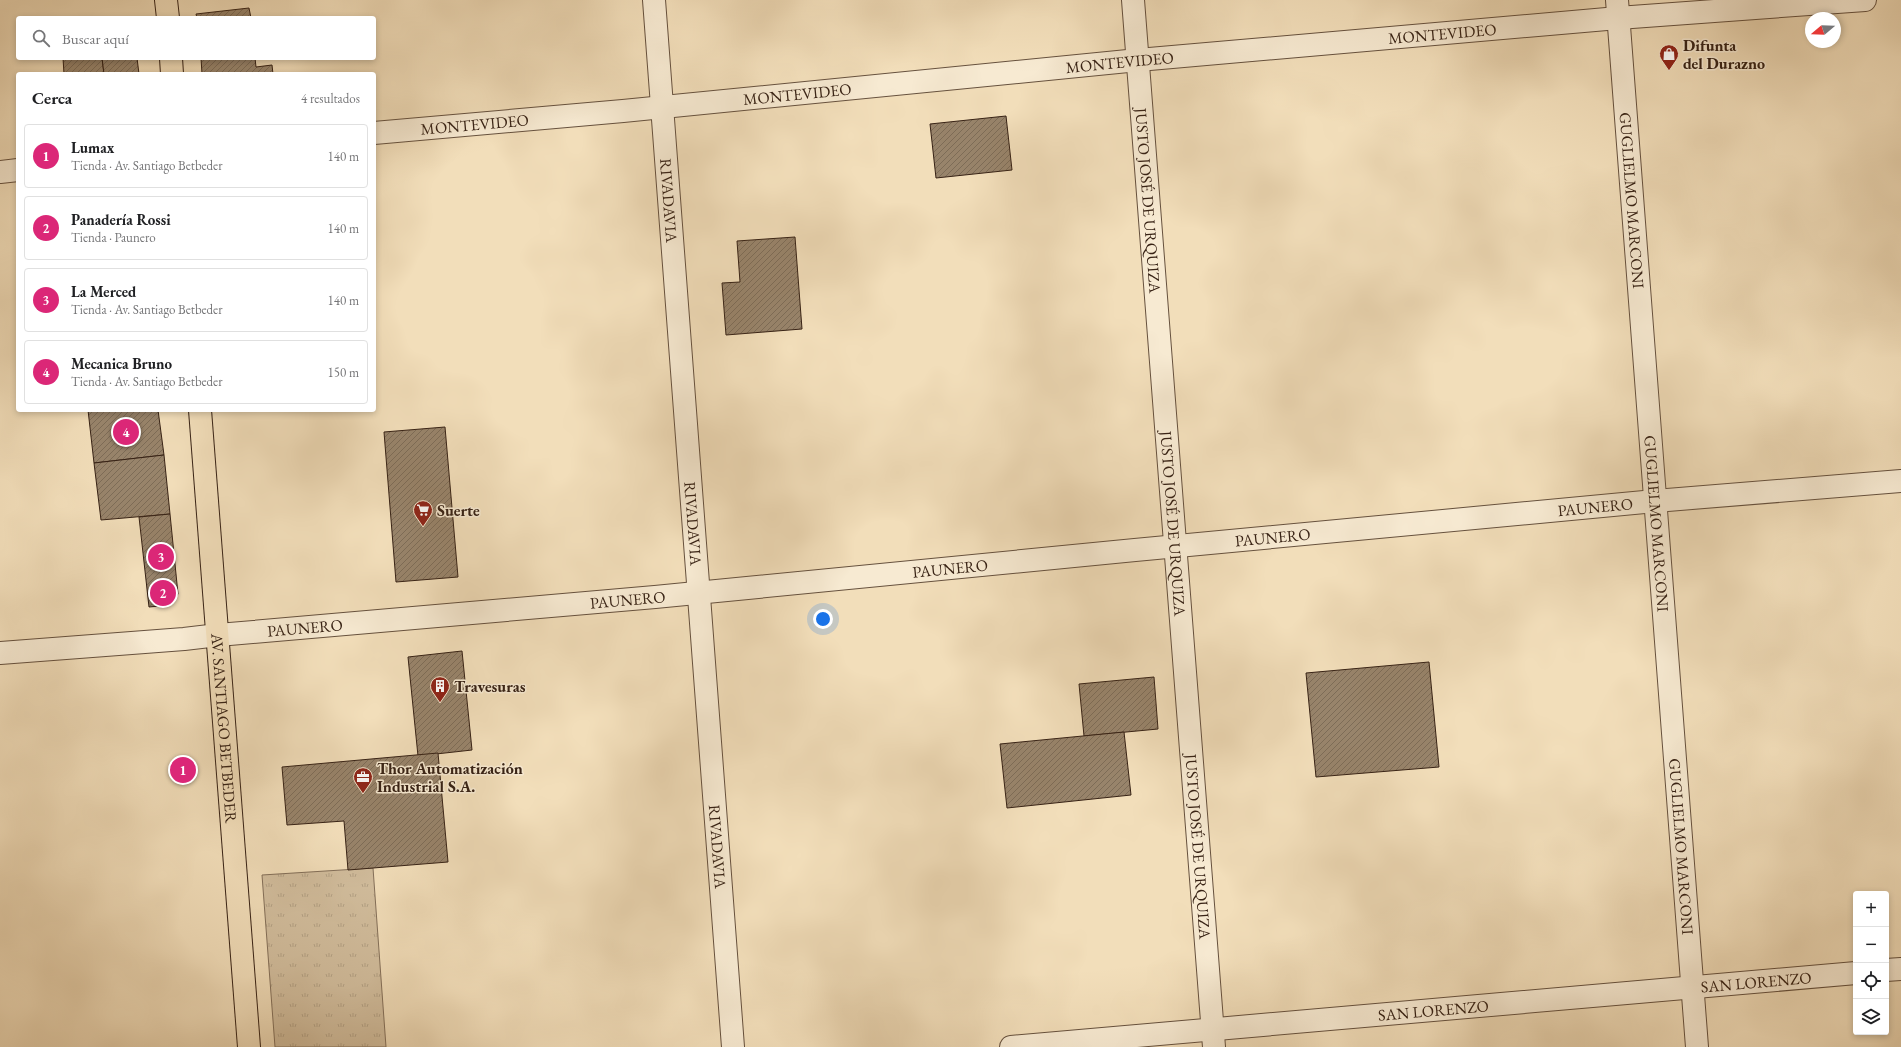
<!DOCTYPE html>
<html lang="es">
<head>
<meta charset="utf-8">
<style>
	:root { --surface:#fff; --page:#f6f6f6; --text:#202124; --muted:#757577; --line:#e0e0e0; --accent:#db2777 }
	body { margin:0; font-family:"EB Garamond",serif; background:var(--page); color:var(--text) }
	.controls { position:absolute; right:12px; bottom:12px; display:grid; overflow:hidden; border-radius:4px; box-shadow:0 2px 6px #0003 }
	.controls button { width:36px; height:36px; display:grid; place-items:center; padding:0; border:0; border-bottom:1px solid var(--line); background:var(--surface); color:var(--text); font:20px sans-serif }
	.compass { position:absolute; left:1805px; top:12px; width:36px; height:36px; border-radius:50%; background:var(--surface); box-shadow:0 2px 6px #0003; rotate:251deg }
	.you { position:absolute; left:823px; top:619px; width:14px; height:14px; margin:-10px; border:3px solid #fff; border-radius:50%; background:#1a73e8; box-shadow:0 0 0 6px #1a73e833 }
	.badge { display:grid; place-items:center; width:26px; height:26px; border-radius:50%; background:var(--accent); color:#fff; font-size:13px; font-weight:700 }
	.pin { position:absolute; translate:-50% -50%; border:2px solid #fff; box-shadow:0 1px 4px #0006 }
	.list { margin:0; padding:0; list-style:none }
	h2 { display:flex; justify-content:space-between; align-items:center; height:52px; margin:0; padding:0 16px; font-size:17px }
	h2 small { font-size:13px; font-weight:400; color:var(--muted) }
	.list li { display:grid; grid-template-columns:26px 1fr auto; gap:12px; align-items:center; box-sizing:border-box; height:64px; margin:0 8px 8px; padding:0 8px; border:1px solid var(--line); border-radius:4px }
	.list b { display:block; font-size:15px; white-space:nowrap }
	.list p { margin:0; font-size:13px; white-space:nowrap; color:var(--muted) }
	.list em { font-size:13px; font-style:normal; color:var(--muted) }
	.icon { flex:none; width:22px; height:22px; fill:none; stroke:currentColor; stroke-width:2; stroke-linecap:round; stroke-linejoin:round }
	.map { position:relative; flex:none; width:1901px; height:1047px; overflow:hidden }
	.search { position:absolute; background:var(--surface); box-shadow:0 2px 6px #0003; left:16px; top:16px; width:360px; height:44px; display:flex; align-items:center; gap:10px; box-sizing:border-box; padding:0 14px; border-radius:4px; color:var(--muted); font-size:15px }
	.panel { position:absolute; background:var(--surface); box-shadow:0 2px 6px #0003; left:16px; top:72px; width:360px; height:340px; border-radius:4px }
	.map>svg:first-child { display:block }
	.grass { fill:url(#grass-tufts); stroke:#84705a }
	.building { fill:url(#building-hatch); stroke:#372215 }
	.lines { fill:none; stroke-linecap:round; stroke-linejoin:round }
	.minor-casing { stroke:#66513e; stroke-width:24 }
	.major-casing { stroke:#372215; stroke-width:24 }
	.minor { stroke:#f7ead2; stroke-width:22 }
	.major { stroke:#f2deba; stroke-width:22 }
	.labels { text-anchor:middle; stroke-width:3; stroke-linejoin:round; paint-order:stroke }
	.street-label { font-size:16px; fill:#372215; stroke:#f7ead2 }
	.poi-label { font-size:16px; font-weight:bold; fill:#372215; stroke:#f7ead2; text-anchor:start }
</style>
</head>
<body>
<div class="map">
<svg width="1901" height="1047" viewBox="0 0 1901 1047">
	<defs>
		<pattern id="grass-tufts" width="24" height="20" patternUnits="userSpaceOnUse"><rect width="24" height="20" fill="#d2be9e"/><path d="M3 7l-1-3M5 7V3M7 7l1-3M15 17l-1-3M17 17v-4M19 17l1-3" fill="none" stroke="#b5a387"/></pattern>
		<pattern id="building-hatch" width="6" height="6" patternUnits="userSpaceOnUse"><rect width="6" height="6" fill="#98846b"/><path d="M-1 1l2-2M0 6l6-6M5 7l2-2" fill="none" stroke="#7d6c57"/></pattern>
	</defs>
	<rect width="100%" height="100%" fill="#f2deba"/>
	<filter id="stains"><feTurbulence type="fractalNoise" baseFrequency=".005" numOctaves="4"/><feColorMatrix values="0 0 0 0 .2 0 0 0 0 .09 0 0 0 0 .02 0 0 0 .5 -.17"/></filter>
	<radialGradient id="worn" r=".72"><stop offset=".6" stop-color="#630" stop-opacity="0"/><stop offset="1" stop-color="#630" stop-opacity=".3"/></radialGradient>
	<!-- grass -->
	<polygon class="grass" points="373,868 386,1047 275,1047 262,875"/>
	<!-- building -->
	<g class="building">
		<polygon points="249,8 251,18 197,18 196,14"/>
		<polygon points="63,58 102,58 104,74 64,74"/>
		<polygon points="102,58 137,58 139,74 104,74"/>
		<polygon points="201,58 255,58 256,67 272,65 273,74 202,74"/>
		<polygon points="1006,116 1012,170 936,178 930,124"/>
		<polygon points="795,237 802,329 726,335 722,283 740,282 737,241"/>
		<polygon points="88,410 158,410 164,455 94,463"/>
		<polygon points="445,427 458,577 396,582 384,432"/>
		<polygon points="164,455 170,514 101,520 94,463"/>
		<polygon points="170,514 178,594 170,605 149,607 139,517"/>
		<polygon points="462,651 472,750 418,756 408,657"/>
		<polygon points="1429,662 1439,767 1316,777 1306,673"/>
		<polygon points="1154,677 1158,729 1084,736 1079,684"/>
		<polygon points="1124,732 1131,795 1007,808 1000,744"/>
		<polygon points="438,753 448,862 348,870 344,821 287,825 282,767"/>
	</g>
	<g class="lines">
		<!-- minor casing -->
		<g class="minor-casing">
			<g id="minor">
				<path id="s1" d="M654 0 733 1047"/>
				<path id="s2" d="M1133 0 1214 1047"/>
				<path id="s3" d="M1617 0 1697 1047"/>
				<path id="s4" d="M374 133 623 111 1138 60 1618 18 1865 0"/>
				<polyline points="0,172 18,170"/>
				<path id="s5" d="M0 653 184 639 218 635 655 597 1135 550 1655 501 1901 481"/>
				<polyline points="1886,970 1901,969"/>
				<path id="s6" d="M1011 1047 1856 973"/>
			</g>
		</g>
		<!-- major casing -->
		<g class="major-casing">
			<g id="major">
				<polyline points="166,0 168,18"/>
				<polyline points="171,58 172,74"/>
				<path id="s7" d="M200 410 249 1047"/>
			</g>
		</g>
		<!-- minor -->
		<use href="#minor" class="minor"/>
		<!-- major -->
		<use href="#major" class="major"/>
	</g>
	<!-- icons -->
	<defs>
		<g id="shop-pin" transform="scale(1)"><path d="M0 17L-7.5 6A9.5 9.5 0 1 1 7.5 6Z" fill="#8f2418" stroke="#f7ead2"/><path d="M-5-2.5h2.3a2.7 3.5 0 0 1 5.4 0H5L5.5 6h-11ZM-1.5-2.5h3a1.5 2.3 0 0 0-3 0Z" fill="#fff"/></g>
		<g id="supermarket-pin" transform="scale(1)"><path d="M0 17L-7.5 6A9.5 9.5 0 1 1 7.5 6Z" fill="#8f2418" stroke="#f7ead2"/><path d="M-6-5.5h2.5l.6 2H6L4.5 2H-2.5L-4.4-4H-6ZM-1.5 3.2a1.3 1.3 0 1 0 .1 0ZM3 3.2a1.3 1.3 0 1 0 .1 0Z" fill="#fff"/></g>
		<g id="building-pin" transform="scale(1)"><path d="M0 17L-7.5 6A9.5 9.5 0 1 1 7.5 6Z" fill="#8f2418" stroke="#f7ead2"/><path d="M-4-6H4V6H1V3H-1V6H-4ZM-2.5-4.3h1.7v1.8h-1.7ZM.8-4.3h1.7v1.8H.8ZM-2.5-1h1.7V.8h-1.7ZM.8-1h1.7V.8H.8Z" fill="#fff"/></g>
		<g id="office-pin" transform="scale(1)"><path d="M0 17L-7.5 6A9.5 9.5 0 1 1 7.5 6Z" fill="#8f2418" stroke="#f7ead2"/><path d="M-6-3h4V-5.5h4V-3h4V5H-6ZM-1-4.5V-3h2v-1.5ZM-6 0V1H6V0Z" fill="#fff"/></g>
	</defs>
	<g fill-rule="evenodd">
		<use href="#shop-pin" x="1669" y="54"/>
		<use href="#supermarket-pin" x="423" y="510"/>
		<use href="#building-pin" x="440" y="686"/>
		<use href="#office-pin" x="363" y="777"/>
	</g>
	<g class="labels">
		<!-- street labels -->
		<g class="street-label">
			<text dy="6" stroke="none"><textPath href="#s4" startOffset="1073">MONTEVIDEO</textPath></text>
			<text dy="6" stroke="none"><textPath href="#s4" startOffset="749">MONTEVIDEO</textPath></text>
			<text dy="6" stroke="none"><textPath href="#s4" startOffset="425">MONTEVIDEO</textPath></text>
			<text dy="6" stroke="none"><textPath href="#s4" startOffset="101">MONTEVIDEO</textPath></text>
			<text dy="6" stroke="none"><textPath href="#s1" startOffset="201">RIVADAVIA</textPath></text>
			<text dy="6" stroke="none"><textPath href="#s2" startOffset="201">JUSTO JOSÉ DE URQUIZA</textPath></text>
			<text dy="6" stroke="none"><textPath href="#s3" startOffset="201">GUGLIELMO MARCONI</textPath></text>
			<text dy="6" stroke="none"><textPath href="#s5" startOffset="1602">PAUNERO</textPath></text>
			<text dy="6" stroke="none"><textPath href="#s2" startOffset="525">JUSTO JOSÉ DE URQUIZA</textPath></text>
			<text dy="6" stroke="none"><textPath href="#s3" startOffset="525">GUGLIELMO MARCONI</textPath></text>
			<text dy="6" stroke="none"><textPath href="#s1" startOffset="525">RIVADAVIA</textPath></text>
			<text dy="6" stroke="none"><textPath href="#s5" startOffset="1278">PAUNERO</textPath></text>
			<text dy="6" stroke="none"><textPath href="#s5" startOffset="954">PAUNERO</textPath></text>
			<text dy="6" stroke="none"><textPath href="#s5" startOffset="630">PAUNERO</textPath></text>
			<text dy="6" stroke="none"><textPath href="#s5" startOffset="306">PAUNERO</textPath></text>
			<text dy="6" stroke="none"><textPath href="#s7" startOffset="319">AV. SANTIAGO BETBEDER</textPath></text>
			<text dy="6" stroke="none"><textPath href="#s1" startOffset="849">RIVADAVIA</textPath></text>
			<text dy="6" stroke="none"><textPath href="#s2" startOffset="849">JUSTO JOSÉ DE URQUIZA</textPath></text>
			<text dy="6" stroke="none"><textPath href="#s3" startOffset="849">GUGLIELMO MARCONI</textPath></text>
			<text dy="6" stroke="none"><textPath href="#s6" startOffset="748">SAN LORENZO</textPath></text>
			<text dy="6" stroke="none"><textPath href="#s6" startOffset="424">SAN LORENZO</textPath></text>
		</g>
		<!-- poi labels -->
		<g class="poi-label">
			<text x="1683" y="51">Difunta<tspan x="1683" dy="18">del Durazno</tspan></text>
			<text x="437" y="516">Suerte</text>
			<text x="454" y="692">Travesuras</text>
			<text x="377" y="774">Thor Automatización<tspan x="377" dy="18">Industrial S.A.</tspan></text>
		</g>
	</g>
	<rect width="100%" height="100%" filter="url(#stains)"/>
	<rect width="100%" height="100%" fill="url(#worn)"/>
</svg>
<div class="controls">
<button>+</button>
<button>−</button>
<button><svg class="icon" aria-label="locate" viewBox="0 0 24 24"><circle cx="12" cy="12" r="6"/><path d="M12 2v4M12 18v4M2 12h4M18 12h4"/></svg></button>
<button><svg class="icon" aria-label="layers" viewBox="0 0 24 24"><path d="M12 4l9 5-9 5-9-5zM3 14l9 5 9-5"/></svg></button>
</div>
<svg class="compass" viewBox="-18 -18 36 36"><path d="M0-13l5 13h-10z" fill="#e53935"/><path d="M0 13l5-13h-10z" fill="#757577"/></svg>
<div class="you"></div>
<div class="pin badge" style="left:183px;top:770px">1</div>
<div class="pin badge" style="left:163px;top:593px">2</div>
<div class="pin badge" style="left:161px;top:557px">3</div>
<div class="pin badge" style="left:126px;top:432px">4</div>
<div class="search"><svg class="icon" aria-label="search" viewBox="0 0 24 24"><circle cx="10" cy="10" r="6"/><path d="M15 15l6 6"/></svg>Buscar aquí</div>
<section class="panel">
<h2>Cerca<small>4 resultados</small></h2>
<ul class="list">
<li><span class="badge">1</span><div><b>Lumax</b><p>Tienda · Av. Santiago Betbeder</p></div><em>140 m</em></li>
<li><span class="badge">2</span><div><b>Panadería Rossi</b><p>Tienda · Paunero</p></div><em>140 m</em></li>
<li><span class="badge">3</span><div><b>La Merced</b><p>Tienda · Av. Santiago Betbeder</p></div><em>140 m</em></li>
<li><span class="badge">4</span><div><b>Mecanica Bruno</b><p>Tienda · Av. Santiago Betbeder</p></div><em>150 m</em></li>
</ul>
</section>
</div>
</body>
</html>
